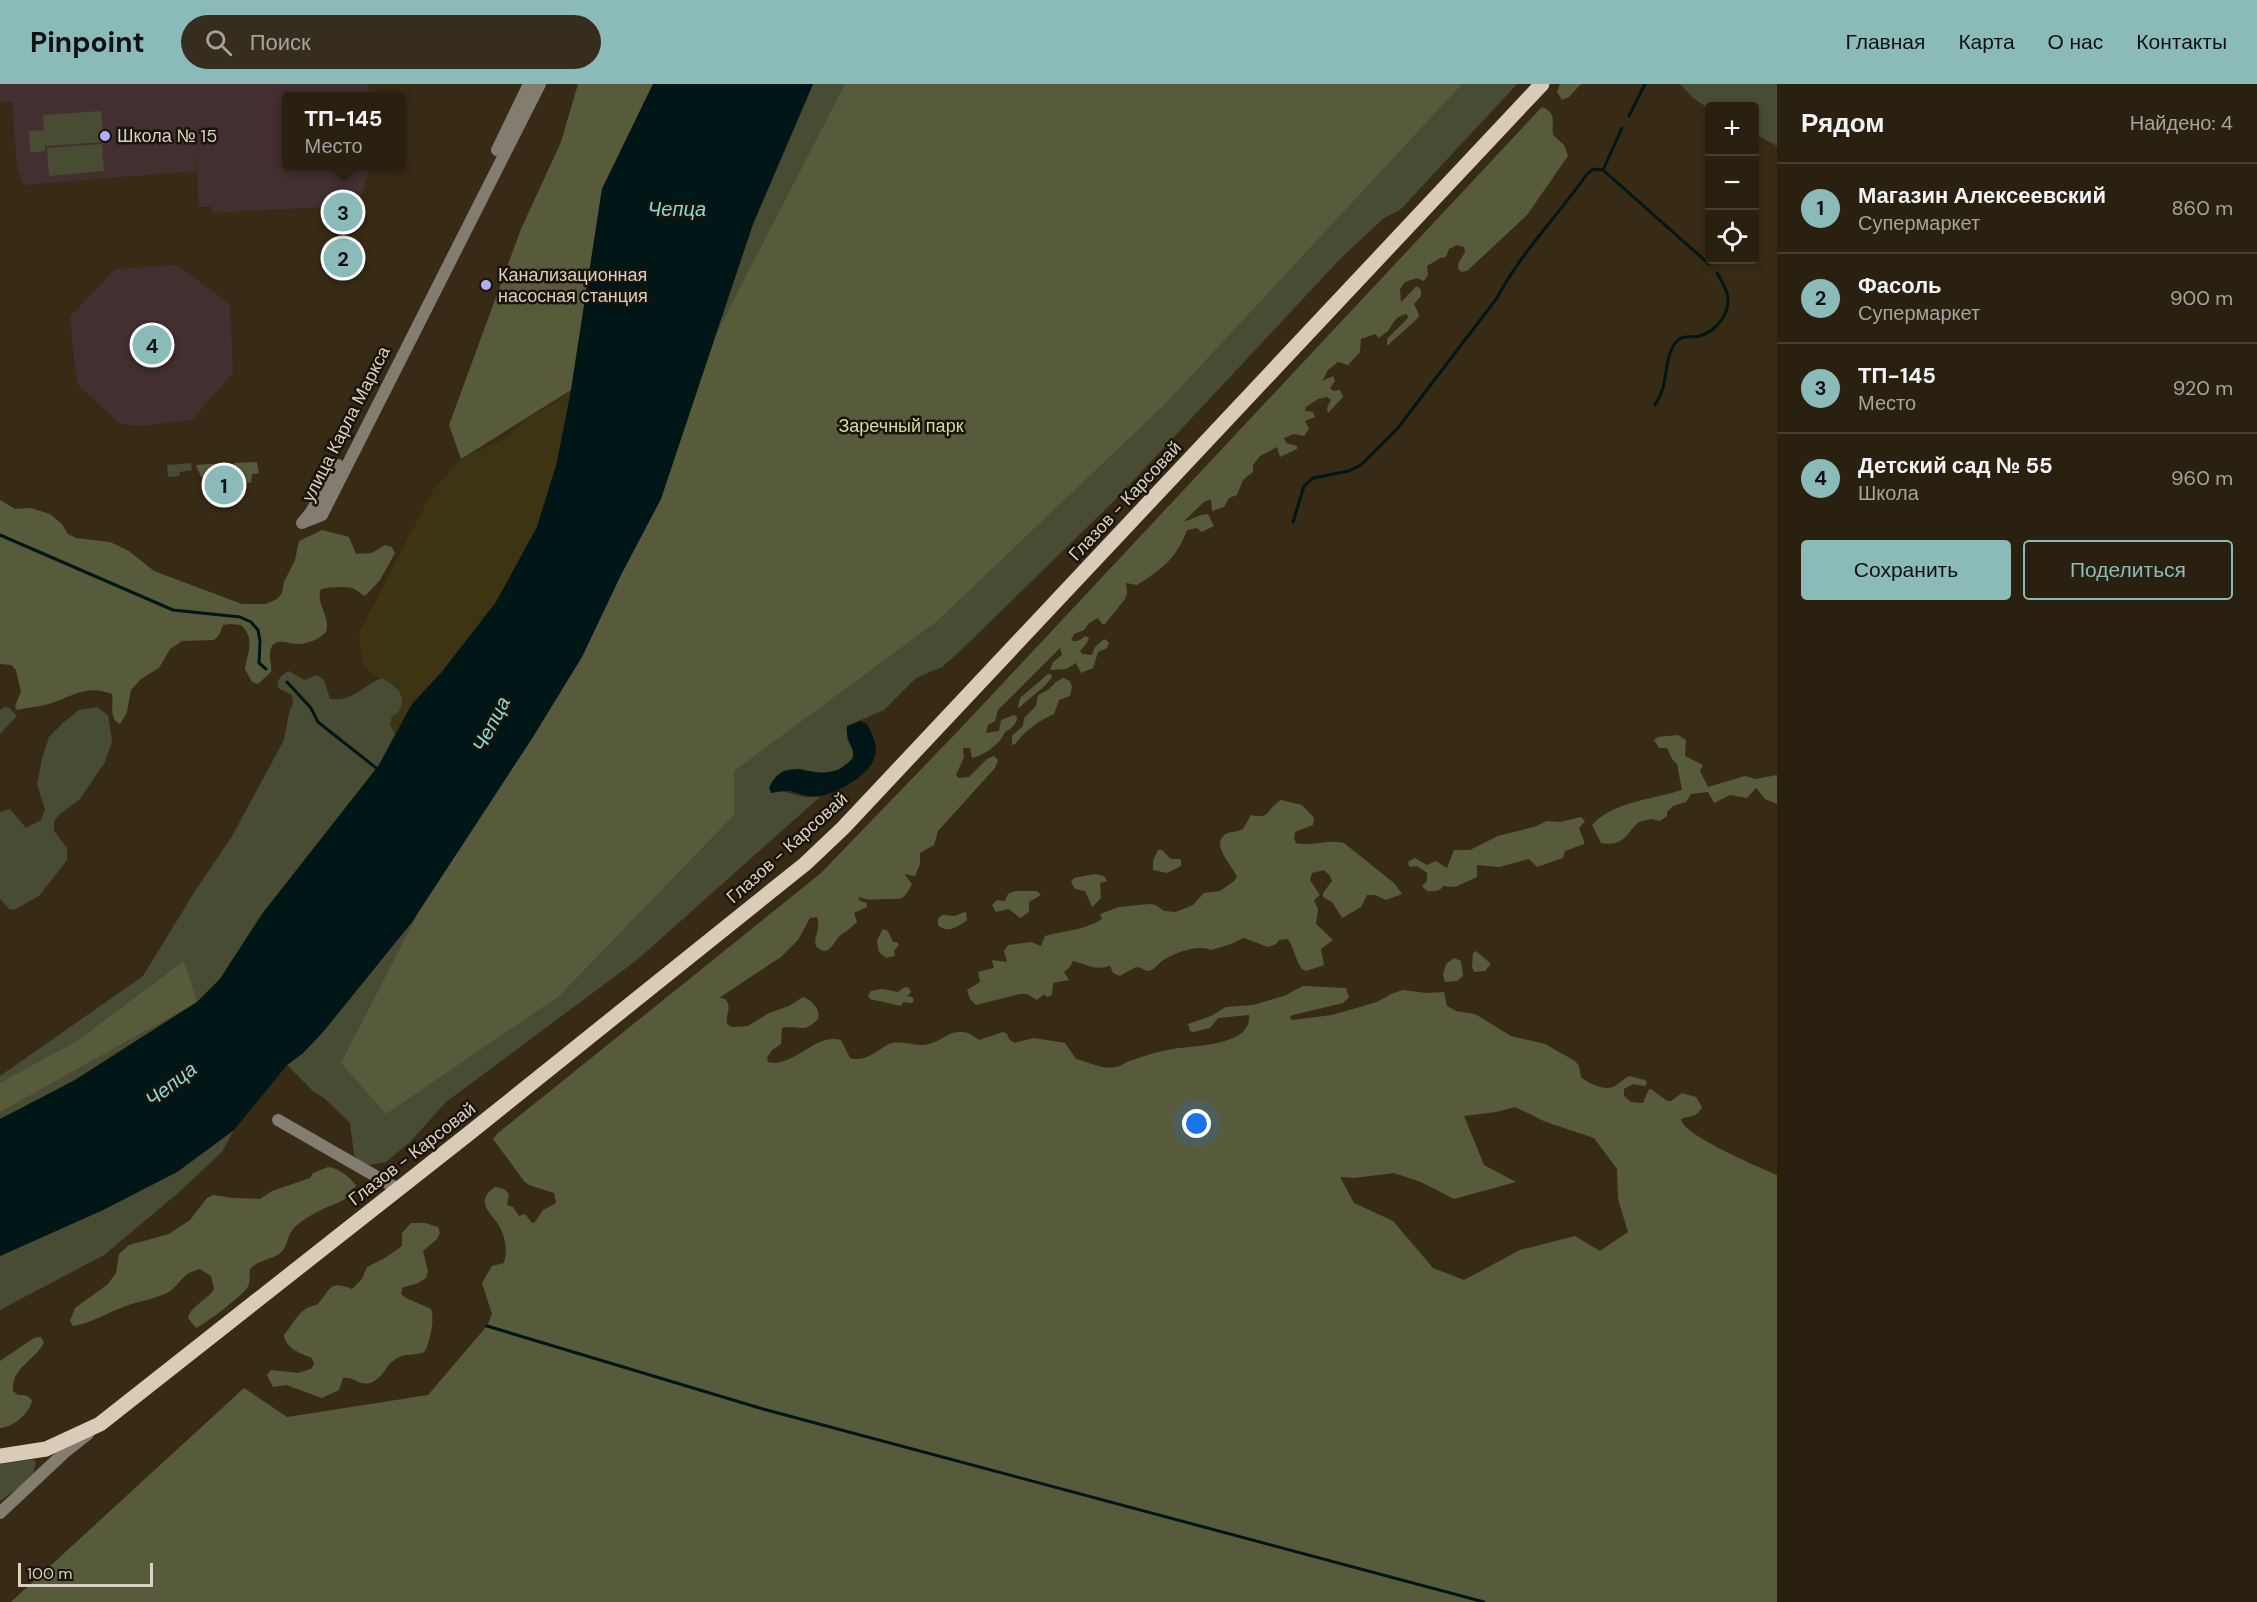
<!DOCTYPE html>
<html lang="ru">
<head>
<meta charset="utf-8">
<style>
	:root { --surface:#2a2010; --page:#362d1e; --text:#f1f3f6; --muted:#a5a39f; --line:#463e30; --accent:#8bbbb9 }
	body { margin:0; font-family:"DM Sans",sans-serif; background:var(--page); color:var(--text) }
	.controls { position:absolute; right:18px; top:18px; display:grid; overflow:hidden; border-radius:6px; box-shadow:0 3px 9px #0003 }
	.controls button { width:54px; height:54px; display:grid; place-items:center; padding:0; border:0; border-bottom:2px solid var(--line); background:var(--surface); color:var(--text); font:30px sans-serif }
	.scale { position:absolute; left:18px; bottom:15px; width:135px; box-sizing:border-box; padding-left:6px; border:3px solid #d9d1c4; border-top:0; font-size:16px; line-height:21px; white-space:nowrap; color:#d9d1c4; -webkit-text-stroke:4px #1a140b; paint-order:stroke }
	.you { position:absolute; left:1197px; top:1040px; width:21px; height:21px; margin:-15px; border:4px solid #fff; border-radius:50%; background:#1a73e8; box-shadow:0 0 0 9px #1a73e833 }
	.badge { display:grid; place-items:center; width:39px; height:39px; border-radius:50%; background:var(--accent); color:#111; font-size:20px; font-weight:700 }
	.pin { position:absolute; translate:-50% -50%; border:3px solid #fff; box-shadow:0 2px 6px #0006 }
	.popup { position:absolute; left:282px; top:8px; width:123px; height:78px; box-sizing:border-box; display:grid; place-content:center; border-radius:6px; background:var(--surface); filter:drop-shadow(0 2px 4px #0005); font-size:20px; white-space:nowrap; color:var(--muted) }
	.popup b { font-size:22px; color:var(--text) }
	.popup::after { content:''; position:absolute; left:50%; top:100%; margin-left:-12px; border:12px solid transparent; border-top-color:var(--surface) }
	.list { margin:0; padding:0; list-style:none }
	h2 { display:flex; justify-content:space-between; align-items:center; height:78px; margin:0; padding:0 24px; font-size:26px }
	h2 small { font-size:20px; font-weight:400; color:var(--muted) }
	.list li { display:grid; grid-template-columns:39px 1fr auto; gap:18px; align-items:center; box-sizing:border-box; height:90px; padding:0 24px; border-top:2px solid var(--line) }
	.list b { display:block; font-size:22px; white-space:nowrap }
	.list p { margin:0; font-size:20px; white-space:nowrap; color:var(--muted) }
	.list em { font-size:20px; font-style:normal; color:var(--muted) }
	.actions { display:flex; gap:12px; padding:18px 24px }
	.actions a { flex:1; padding:14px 0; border:2px solid var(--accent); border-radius:6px; text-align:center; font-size:21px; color:var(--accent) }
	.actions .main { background:var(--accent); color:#111 }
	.icon { flex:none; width:33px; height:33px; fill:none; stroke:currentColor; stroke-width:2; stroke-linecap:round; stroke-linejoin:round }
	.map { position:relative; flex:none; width:1777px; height:1518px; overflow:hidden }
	header { display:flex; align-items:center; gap:36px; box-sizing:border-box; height:84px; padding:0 30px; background:var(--accent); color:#111 }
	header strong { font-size:28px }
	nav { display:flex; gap:33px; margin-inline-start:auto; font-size:21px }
	.search { width:420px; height:54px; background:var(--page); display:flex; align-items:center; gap:15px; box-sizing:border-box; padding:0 21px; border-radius:33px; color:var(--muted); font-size:22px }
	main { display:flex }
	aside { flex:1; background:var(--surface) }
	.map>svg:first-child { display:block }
	.education { fill:#432e30 }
	.green { fill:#484c33 }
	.forest { fill:#575b3c; fill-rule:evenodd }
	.sand { fill:#3d3414 }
	.water { fill:#011616 }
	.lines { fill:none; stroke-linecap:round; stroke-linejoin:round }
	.stream { stroke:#011616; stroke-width:3 }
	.minor { stroke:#837c71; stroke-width:12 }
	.major { stroke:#dacbb6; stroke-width:15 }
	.poi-dot { fill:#b0aefa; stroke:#1a140b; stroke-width:2 }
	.labels { text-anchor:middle; stroke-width:5; stroke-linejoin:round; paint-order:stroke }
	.poi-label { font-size:18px; fill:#d9d1c4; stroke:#1a140b; text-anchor:start }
	.street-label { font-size:18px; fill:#d9d1c4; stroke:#1a140b }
	.park-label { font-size:18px; fill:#d3dca2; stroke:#1a140b }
	.water-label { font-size:20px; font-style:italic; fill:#8bd9d9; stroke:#1a140b }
</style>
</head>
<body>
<header>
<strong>Pinpoint</strong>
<div class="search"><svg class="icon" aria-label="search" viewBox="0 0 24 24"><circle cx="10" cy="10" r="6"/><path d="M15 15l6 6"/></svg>Поиск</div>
<nav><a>Главная</a><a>Карта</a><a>О нас</a><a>Контакты</a></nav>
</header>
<main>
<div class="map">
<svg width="1777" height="1518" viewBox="0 0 1777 1518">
	<rect width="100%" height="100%" fill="#382b15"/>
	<!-- education -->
	<g class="education">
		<polygon points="0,0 369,0 370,12 286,12 286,82 371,82 358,121 212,129 211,122 199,123 196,69 196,87 23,101 17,85 12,18 0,18"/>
		<polygon points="177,181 230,220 233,289 192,336 140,342 120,340 77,300 70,233 115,185"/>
	</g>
	<!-- green -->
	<g class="green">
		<path d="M813 0H1517L1400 126 1384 134 1342 173 1116 415 958 569 942 583 916 594 884 626 847 642V655L853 667V673L849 678 838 686 818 690 799 684 771 709C786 706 787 709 801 712 807 714 815 712 821 712L637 876 446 1018 410 1058 386 1078 369 1081 358 1077 354 1070 350 1039 324 1014 314 1008 287 981 303 969 323 948 412 838 533 653 736 190 753 140Z"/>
		<polygon points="1680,0 1777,0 1777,62 1755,50 1754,22 1710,22 1709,25 1692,13"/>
		<polygon points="101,27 104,58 45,62 45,67 30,69 29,47 44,46 43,31"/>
		<polygon points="102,60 104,87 49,92 47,64"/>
		<polygon points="191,379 192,386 180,388 179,392 168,393 167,381"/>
		<path d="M289 587 304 596 317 591 324 596 330 615C353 618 362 602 382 594 407 608 408 619 390 640L395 650 379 681 262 830 220 895 197 918 75 996 0 1036V992L143 892 195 807 231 754 283 658C287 647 287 629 293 620L292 611 278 604C277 595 281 591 289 587Z"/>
		<polygon points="5,623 9,624 17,632 0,650 0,626"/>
		<polygon points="97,623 108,631 112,657 105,678 80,715 59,731 54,737 54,747 67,764 67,776 39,812 14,826 9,825 0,815 0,728 10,725 26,744 41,736 45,726 37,700 42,675 49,653 64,638 79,626"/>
		<polygon points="234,1046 222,1068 178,1109 104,1171 0,1226 0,1172 103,1126 177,1088"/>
		<polygon points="33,1375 36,1378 32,1394 0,1417 0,1380"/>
	</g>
	<!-- forest -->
	<g class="forest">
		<polygon points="578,0 653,0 602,105 571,306 461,375 449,341 521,145 561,58"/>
		<polygon points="845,0 1462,0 1165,320 936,538 734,687 734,731 559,912 386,1030 341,979"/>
		<polygon points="1560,0 1581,0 1569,13 1562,16 1557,8"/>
		<path d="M1542 23C1558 30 1551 38 1553 51L1564 61 1568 72 1527 131 1467 187 1461 188C1454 181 1462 175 1465 168L1464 163 1457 161 1449 165 1446 173 1440 174 1427 182 1428 191 1424 197 1417 194 1405 198 1400 205 1401 218 1417 202 1421 206V212L1414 220 1419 231 1418 234 1387 262V255L1408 234 1407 230C1395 232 1394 238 1388 247 1385 249 1382 251 1379 254L1375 250 1361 255 1360 268 1348 281 1338 278 1328 286 1322 297 1333 292 1335 297 1330 304 1333 307 1340 306 1343 313 1328 329 1327 324 1331 316 1327 313 1318 315 1306 323 1305 327 1313 328 1315 333 1305 337 1309 345 1304 352 1294 350 1284 354 1286 359 1297 362V365L1280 373 1277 363 1260 372 1253 381V388L1243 396 1237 411 1229 414 1224 423 1212 427 1211 415 1204 418 1184 437C1193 436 1198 430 1208 430L1214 442 1202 448 1197 444 1187 446C1176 475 1162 485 1137 501L1126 499 1127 510 1125 515 1105 540H1102L1098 534 1089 539 1084 546 1074 550 1071 556C1077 559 1080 556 1085 552L1089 554 1087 559 1080 567 1082 570 1092 571 1095 563 1104 555 1109 558 1107 564 1098 568 1093 584 1081 589 1076 579 1066 585 1050 586 1053 578 1062 571 1060 564 998 626 995 637 988 641 986 649 999 647 1001 636 1014 631 1017 633C1017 640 1011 645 1005 648 1000 660 985 671 972 674L970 664H963L964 673 956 691 959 694 969 693 987 675 994 672 998 676 995 684 938 747 934 761 920 769V780L915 792 904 790 912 800C902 820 900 814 882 815 870 816 869 816 858 813L860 817 867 819V823L854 829 857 838C851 843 848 847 842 850 833 856 830 876 816 862 813 852 821 848 817 833L810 834 798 856 781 873 719 914 725 915C733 924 725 930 727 940L732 943 748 942 769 929 789 922 803 913C812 916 821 926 818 935 803 951 798 940 782 944L781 960 772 966 767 974 768 978C793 985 814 949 841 956L850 974C865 979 877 966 889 960 898 956 913 961 923 961 938 960 946 949 958 948 968 947 972 952 979 956L1003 948 1007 950 1009 955 1014 959 1034 954 1065 959 1076 975C1089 978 1102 986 1116 983 1122 982 1127 977 1133 976 1144 972 1156 968 1168 966 1188 961 1253 964 1249 931L1218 934 1210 944 1193 948 1190 947 1188 940 1211 932 1226 923 1253 921 1284 912 1303 902 1346 904 1349 913 1343 919 1293 931 1290 933 1292 936 1332 931 1377 918 1391 910 1403 906 1426 909 1444 908 1447 922 1456 927 1475 930 1511 952 1545 960 1575 977 1579 982 1581 993C1588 999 1604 1007 1613 1003 1619 1000 1623 995 1629 992L1645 996 1647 999 1645 1002 1633 1000 1624 1005V1012L1631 1018 1643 1019 1649 1005H1651L1667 1017H1671L1682 1009 1696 1013 1702 1023C1697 1034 1691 1031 1681 1035 1682 1051 1759 1083 1777 1091V1518H11L244 1304 287 1333 428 1311 487 1242 492 1230 482 1199 492 1182 504 1179C508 1166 505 1151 498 1140 489 1127 475 1117 495 1103L504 1105 509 1110 507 1121 513 1123 519 1132 525 1130 532 1139 535 1138 543 1126 556 1119 554 1109 529 1101 524 1097 493 1055 498 1049 821 789 960 645ZM1515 1023 1546 1038 1594 1054 1617 1085 1618 1115 1628 1148 1600 1167 1575 1152 1520 1166 1464 1196 1433 1184 1393 1137 1354 1119 1340 1093 1354 1094 1394 1089 1421 1098 1454 1115 1516 1098 1484 1081 1464 1032 1496 1028Z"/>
		<polygon points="257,378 259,389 252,390 251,399 235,398 234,379"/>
		<polygon points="224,379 229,389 219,392 201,393 196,381"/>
		<path d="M0 416 15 425 31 424 50 430 62 440 68 450 76 454 110 458 129 467 154 487 242 520H266L277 515 282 509 284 498 295 476 299 457 322 446 349 453 356 470 372 469 385 461 392 463 395 469 380 496 365 512C361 510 357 506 352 504 346 502 327 503 321 505 315 518 331 534 326 548 319 555 310 559 300 560 290 561 272 550 270 569 269 575 272 581 271 588L258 600 252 598 245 585C247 569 256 555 241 541L230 540 223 541 219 551 214 556 182 557 170 565 159 584 141 595 131 606 127 628 120 640C108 634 114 620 112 610 87 600 73 612 49 620 38 623 28 623 17 626L15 622 21 608 16 586 11 581 0 580Z"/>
		<path d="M1048 590H1051L1052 593C1043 606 1030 613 1019 624L1018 623 1020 614Z"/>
		<path d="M1063 594 1070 597 1072 603 1070 612 1059 616 1054 630C1038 637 1026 646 1015 660L1012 661V652L1023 642 1024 634 1036 622 1038 611 1048 606 1056 598Z"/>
		<path d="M1678 651 1686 656 1685 672 1703 681 1700 687 1708 703 1745 692 1756 695 1777 691V720L1765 715 1756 704 1747 714 1730 711 1714 719 1708 708 1691 710 1686 718 1673 722 1667 728V732L1660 737 1651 735 1639 738C1626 749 1625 763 1601 759L1592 741C1612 718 1654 715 1682 706L1677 680 1672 675 1667 664H1659L1654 656 1658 653Z"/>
		<path d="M1281 716 1302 721 1314 734 1313 741 1295 748 1294 754 1296 759C1312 763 1328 755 1344 759L1394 799 1402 810 1386 816 1375 811H1367L1361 823 1342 834 1332 818 1323 813V809L1332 797 1330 792 1324 786 1312 789 1310 796 1320 811 1314 816 1318 825 1316 840 1333 856 1321 865 1324 881 1306 887 1302 885C1295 875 1294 864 1288 855L1279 856 1276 860 1268 863 1244 854 1231 860 1211 866C1198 860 1177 868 1165 875 1159 878 1156 885 1149 887 1145 887 1141 883 1136 883L1120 892 1113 889 1110 882C1092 887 1088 880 1073 877L1069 884 1064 888 1069 896 1053 899 1052 911 1047 913 1044 910 1037 916 1027 910H1020L976 921 970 915 967 906 980 898 978 888 994 884 992 876 1007 878 1004 867 1008 861 1031 858 1041 862 1045 852C1063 847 1086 846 1102 835L1100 830 1119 823 1150 820 1156 821 1164 827 1176 828 1193 821 1204 809 1220 807 1234 797 1237 793C1234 783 1207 758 1228 749 1233 747 1238 748 1243 745L1251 731C1271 736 1266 725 1281 716Z"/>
		<path d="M1581 733 1585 737 1579 744 1584 757V760L1565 767 1563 774 1537 783 1529 775 1499 783 1477 781V793L1455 803 1443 802C1439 809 1433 807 1427 807L1422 802 1427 797V789L1417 782 1410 783 1408 780 1409 777 1415 774 1427 781 1436 777 1447 784 1454 766H1470L1498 752 1534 743 1547 737 1560 738Z"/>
		<polygon points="1158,766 1162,766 1171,775 1181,775 1181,782 1167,789 1153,786 1153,777"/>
		<polygon points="1095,790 1104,792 1107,797 1100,799 1101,814 1092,823 1085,807 1075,805 1071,798 1074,794"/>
		<polygon points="1015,807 1037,807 1041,811 1029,818 1029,828 1020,834 1009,825 996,828 992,821 997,816 1005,817 1008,810"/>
		<path d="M966 828 967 836C958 843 947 850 938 841V835C944 828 946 832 953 832 957 832 962 828 966 828Z"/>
		<polygon points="883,845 888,847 893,858 897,858 899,861 894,867 895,872 886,874 879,868 877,856"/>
		<polygon points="1476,867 1491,880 1485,887 1474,888 1472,883 1473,869"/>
		<polygon points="1454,874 1461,877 1463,892 1457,897 1445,898 1443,891 1446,880"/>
		<polygon points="184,877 197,918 0,1028 0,999 77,957"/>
		<polygon points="905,903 909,904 911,908 907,912 912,913 914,916 912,919 903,918 901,922 870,915 868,912 871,907 882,905 898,908"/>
		<path d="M328 1083C339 1084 349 1093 356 1101 351 1116 336 1119 323 1125 313 1130 294 1140 290 1150 286 1158 287 1164 279 1170 270 1176 258 1176 250 1185 249 1191 251 1199 247 1204 242 1212 205 1240 196 1244L188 1234C191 1221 207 1217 214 1205L211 1192 200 1185C180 1190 182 1200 167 1209 155 1215 139 1217 126 1222 108 1228 92 1239 73 1242L70 1237 75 1224 108 1200 116 1189 119 1170 129 1161 169 1150 190 1136 207 1114 213 1111 233 1114 260 1115 272 1107 310 1094 313 1089Z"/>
		<path d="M411 1139H425L438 1143 440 1149 437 1155 423 1167 428 1187 426 1194 416 1200 403 1203 401 1210 406 1214 431 1225C435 1234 430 1260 424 1268 415 1272 405 1269 397 1274 385 1281 383 1295 370 1299 359 1302 354 1292 343 1294L339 1306 322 1314 286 1301 273 1303 267 1291 271 1286 298 1289 311 1285 314 1280 312 1274C300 1269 286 1265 284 1251 294 1240 300 1222 317 1221 331 1206 328 1195 352 1205L362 1195 367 1183 385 1174 402 1162V1149Z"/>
		<path d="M41 1253 44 1259C34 1277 11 1284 13 1307L18 1311C24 1311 29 1311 32 1317 29 1330 13 1343 0 1344V1277L34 1254Z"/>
	</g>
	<!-- sand -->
	<polygon class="sand" points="571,306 557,378 537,443 496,518 441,589 412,620 395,650 390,640 392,632 400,628 403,616 397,602 369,588 363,580 359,549 433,406 461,375 504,355 528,334 553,320"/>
	<!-- water -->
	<g class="water">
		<polygon points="653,0 813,0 753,140 661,415 621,491 582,573 533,653 412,838 323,948 303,969 287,981 234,1046 177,1088 103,1126 0,1172 0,1035 75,996 197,918 220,895 262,830 379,681 412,620 441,589 496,518 537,443 557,378 571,306 602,105"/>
		<path d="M860 637 867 640C871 648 876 657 876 666 876 688 840 708 821 712 808 714 802 710 790 707 784 706 777 708 771 709L769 703C788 666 815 701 843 683 846 680 851 678 853 673 855 664 845 655 847 642Z"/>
	</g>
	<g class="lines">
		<!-- stream -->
		<g class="stream">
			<polyline points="1629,32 1645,0"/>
			<polyline points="1622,44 1603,86 1709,180"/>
			<path d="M1655 321C1658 316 1661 310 1663 304 1667 290 1666 267 1678 256 1683 251 1693 254 1700 252 1716 247 1729 231 1728 214 1727 205 1721 196 1717 189"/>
			<path d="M1293 438 1304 402 1313 394 1349 387 1361 381 1397 345 1497 214C1521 168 1558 132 1587 90L1593 85 1603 86"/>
			<polyline points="0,451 173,526 240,533 251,538 258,546 260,557 259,579 266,585"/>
			<polyline points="287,598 311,624 318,638 380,687"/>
			<polyline points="487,1242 763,1325 1484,1518"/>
		</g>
		<!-- minor -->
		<g class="minor">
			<polyline points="497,66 529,0"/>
			<polyline points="303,438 311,428 338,381"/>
			<polyline points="302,439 322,431 540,0"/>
			<polyline points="278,1036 398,1105"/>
			<polyline points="0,1429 65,1368 88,1350"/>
		</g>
		<!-- major -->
		<polyline class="major" points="0,1372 46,1365 100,1340 467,1051 805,780 843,744 1542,0"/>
	</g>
	<!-- markers -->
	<g class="poi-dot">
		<circle cx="105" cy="52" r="6"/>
		<circle cx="486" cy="201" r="6"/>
	</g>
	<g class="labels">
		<!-- poi labels -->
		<g class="poi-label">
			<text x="117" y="58">Школа № 15</text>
			<text x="498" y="197">Канализационная<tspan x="498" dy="21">насосная станция</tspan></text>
		</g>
		<!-- street labels -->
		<g class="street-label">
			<text transform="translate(346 340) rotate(-63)" y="6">улица Карла Маркса</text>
			<text transform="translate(1125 417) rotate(-47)" y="6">Глазов - Карсовай</text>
			<text transform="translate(787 764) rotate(-42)" y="6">Глазов - Карсовай</text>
			<text transform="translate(412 1070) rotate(-38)" y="6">Глазов - Карсовай</text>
		</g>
		<!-- park labels -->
		<g class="park-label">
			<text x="901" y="348">Заречный парк</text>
		</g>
		<!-- water labels -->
		<g class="water-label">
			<text x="677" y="132">Чепца</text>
			<text transform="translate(491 640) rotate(-63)" y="7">Чепца</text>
			<text transform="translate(171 1000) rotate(-38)" y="7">Чепца</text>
		</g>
	</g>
</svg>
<div class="controls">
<button>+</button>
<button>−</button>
<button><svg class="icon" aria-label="locate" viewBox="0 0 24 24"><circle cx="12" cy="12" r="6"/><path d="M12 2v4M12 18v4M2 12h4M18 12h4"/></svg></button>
</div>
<div class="scale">100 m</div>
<div class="you"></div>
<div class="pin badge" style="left:224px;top:401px">1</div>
<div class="pin badge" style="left:343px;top:174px">2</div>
<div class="pin badge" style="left:343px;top:128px">3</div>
<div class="popup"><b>ТП-145</b>Место</div>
<div class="pin badge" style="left:152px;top:261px">4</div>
</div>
<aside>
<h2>Рядом<small>Найдено: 4</small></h2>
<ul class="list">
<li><span class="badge">1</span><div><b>Магазин Алексеевский</b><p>Супермаркет</p></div><em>860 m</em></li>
<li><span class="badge">2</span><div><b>Фасоль</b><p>Супермаркет</p></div><em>900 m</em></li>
<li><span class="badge">3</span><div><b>ТП-145</b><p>Место</p></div><em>920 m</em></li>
<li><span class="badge">4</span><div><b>Детский сад № 55</b><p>Школа</p></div><em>960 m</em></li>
</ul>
<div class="actions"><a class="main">Сохранить</a><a>Поделиться</a></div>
</aside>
</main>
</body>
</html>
